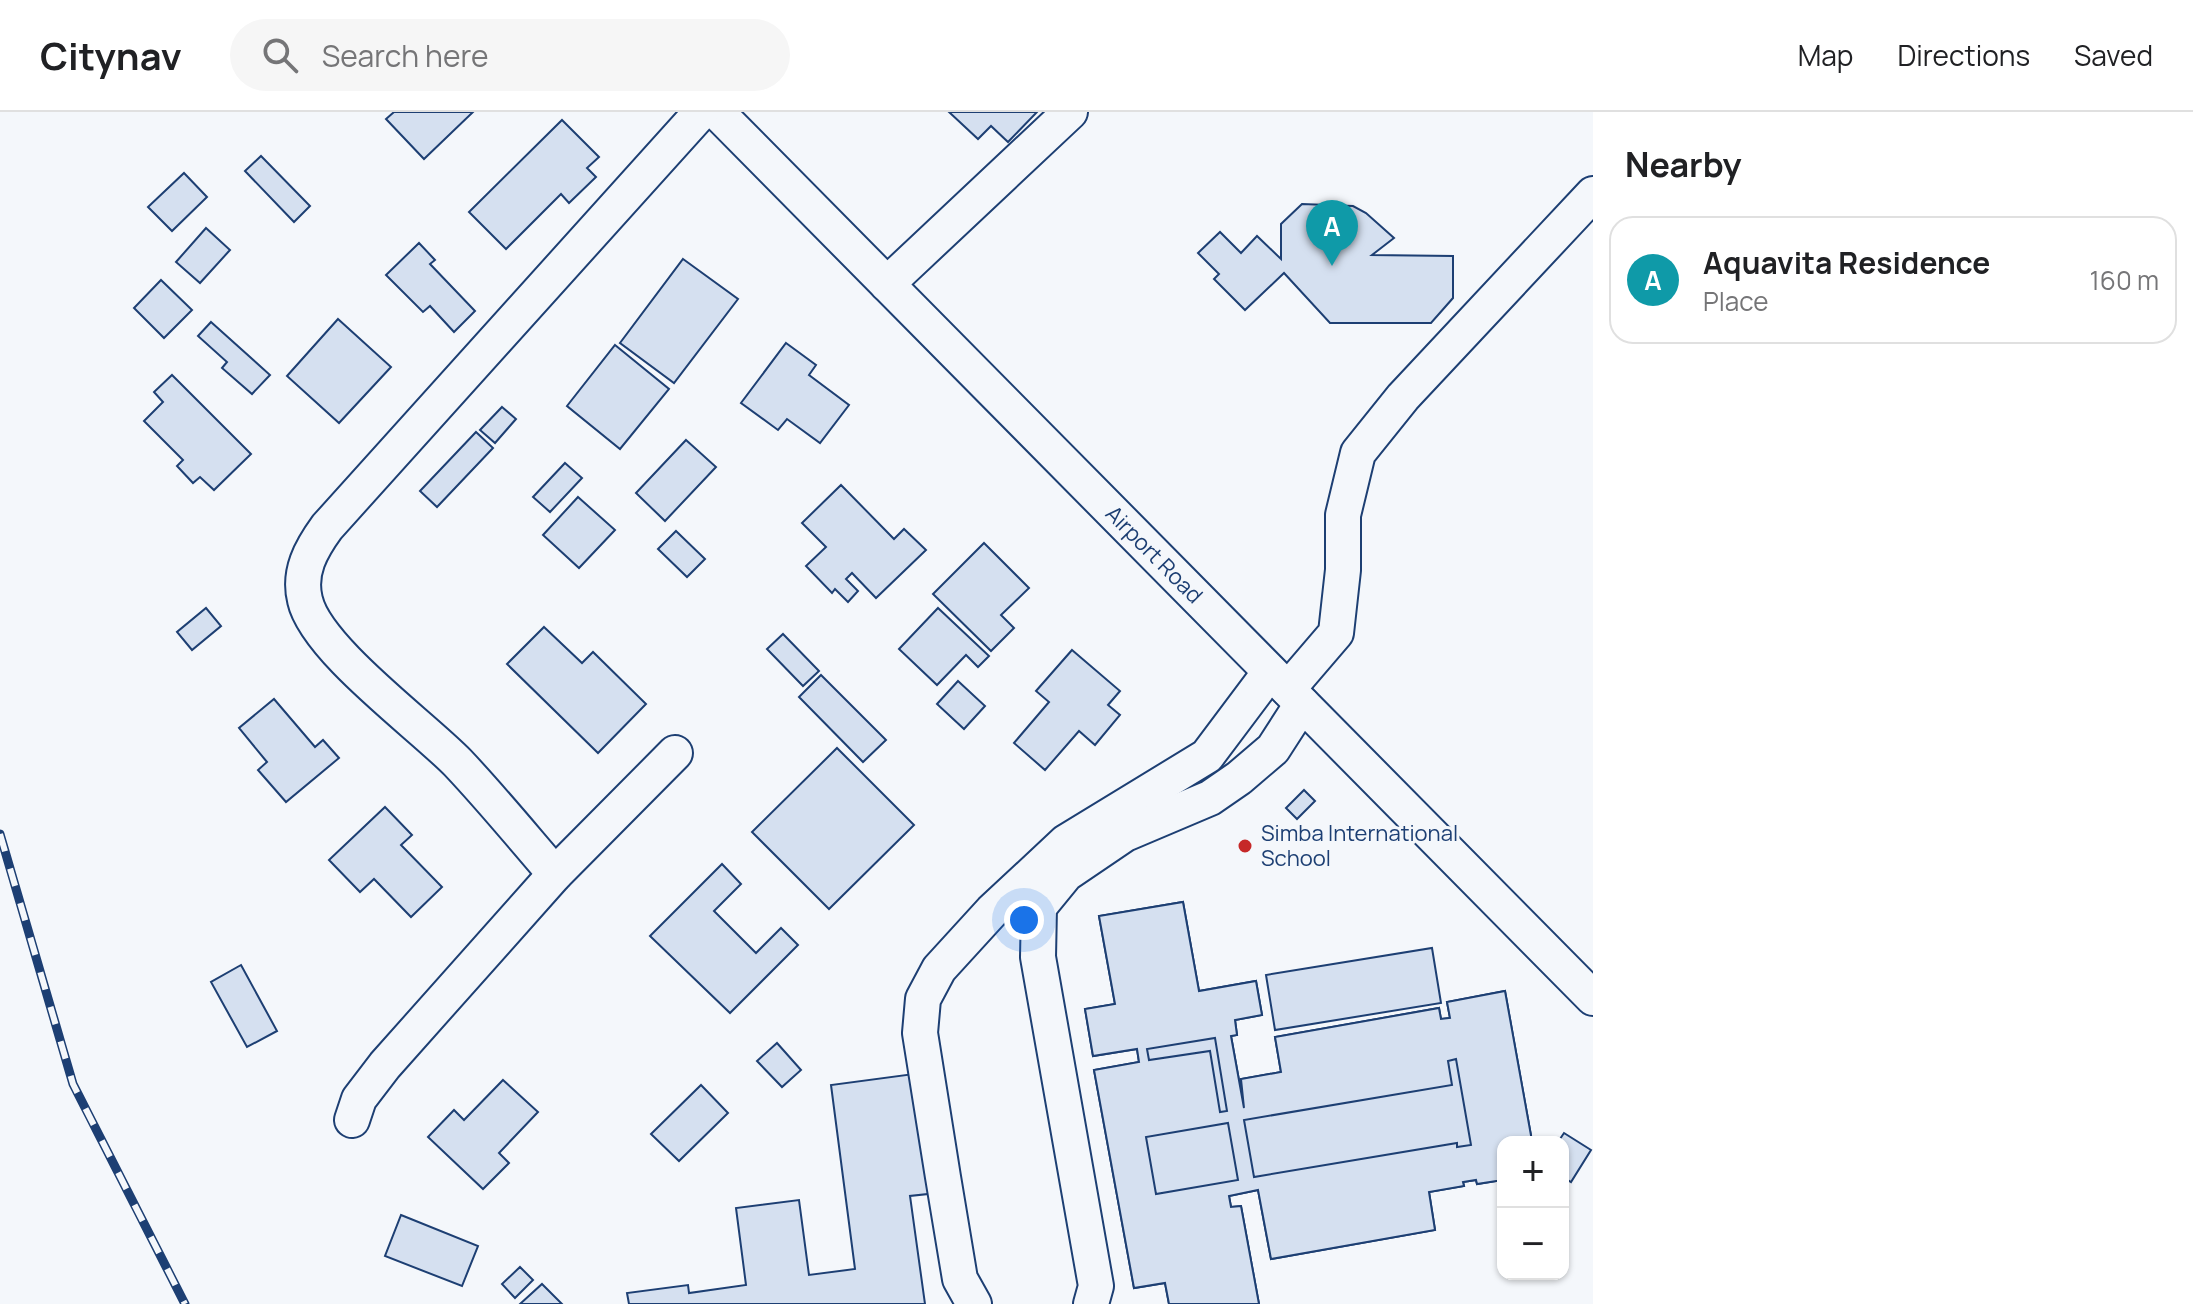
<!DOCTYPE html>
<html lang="en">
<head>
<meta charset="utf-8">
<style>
	:root { --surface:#fff; --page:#f6f6f6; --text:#202124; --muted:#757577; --line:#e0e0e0; --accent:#c62828 }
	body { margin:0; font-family:Manrope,sans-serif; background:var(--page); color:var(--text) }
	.controls { position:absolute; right:24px; bottom:24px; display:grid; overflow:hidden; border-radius:16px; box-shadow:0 2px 6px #0004 }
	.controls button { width:72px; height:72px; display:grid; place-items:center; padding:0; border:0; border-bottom:2px solid var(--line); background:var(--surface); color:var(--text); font:40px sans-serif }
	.you { position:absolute; left:1024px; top:808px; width:28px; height:28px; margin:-20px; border:6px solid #fff; border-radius:50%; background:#1a73e8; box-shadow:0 0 0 12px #1a73e833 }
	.badge { display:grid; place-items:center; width:52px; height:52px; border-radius:50%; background:var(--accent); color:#fff; font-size:26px; font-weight:700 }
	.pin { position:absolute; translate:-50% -66px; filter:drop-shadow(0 2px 4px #0008) }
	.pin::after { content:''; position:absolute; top:42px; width:28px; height:24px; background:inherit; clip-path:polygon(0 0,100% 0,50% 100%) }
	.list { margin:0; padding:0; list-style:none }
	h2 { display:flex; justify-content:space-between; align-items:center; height:104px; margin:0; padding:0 32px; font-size:34px }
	h2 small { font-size:26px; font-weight:400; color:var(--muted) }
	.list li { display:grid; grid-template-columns:52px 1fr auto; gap:24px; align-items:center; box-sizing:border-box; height:128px; margin:0 16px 16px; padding:0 16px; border:2px solid var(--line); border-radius:24px }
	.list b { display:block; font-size:30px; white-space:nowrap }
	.list p { margin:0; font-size:26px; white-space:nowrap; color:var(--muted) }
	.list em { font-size:26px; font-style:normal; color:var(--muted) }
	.icon { flex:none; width:44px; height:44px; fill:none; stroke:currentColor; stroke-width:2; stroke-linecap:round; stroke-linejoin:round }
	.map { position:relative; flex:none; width:1593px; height:1192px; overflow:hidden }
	header { display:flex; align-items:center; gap:48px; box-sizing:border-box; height:112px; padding:0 40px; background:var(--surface); border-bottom:2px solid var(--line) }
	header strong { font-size:38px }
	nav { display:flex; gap:44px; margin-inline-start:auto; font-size:28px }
	.search { width:560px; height:72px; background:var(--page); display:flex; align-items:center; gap:20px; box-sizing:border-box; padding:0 28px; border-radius:44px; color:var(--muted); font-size:30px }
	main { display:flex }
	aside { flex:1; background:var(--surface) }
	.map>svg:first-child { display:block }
	.building { fill:#d5e0f0; stroke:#1d3f73; stroke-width:2; fill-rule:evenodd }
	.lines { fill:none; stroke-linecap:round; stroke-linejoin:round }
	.minor-casing { stroke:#1d3f73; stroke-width:38 }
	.minor { stroke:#f4f7fb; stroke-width:34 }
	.rail-casing { stroke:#1d3f73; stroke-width:9 }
	.rail { stroke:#f4f7fb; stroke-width:6; stroke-dasharray:18; stroke-linecap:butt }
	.poi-dot { fill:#c62828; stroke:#f4f7fb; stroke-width:3 }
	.labels { text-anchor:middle; stroke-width:6; stroke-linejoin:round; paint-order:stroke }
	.street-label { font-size:22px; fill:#1d3f73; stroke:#f4f7fb }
	.poi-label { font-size:22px; fill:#1d3f73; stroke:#f4f7fb; text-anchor:start }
</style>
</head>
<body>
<header>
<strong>Citynav</strong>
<div class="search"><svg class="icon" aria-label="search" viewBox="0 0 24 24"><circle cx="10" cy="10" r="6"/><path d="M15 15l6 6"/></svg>Search here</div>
<nav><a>Map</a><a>Directions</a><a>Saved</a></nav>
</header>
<main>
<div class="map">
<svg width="1593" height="1192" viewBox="0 0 1593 1192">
	<rect width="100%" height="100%" fill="#f4f7fb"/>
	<!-- building -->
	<g class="building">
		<polygon points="394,0 473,0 424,47 386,7"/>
		<polygon points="949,0 1037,0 1008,30 991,14 978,27"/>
		<polygon points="562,8 599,45 587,56 596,65 569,91 561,82 506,137 469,100"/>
		<polygon points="261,44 310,94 294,110 245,59"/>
		<polygon points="184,61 207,85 172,119 148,95"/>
		<polygon points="1302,92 1353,94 1366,101 1394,126 1372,143 1453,144 1453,186 1431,211 1330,211 1284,161 1245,198 1214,167 1219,162 1198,141 1220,120 1241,141 1257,124 1281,147 1281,112"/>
		<polygon points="206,116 230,138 200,171 176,150"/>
		<polygon points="419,131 435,148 430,152 475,199 454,220 430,194 423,200 386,163"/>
		<polygon points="683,147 738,187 674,271 620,231"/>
		<polygon points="161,168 192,198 164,226 134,196"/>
		<polygon points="338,207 391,255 339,311 287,264"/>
		<polygon points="211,210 270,263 252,282 222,256 227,250 198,224"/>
		<polygon points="786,231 816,253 809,263 849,293 820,331 787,307 778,318 741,291"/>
		<polygon points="615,233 669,277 620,337 567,294"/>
		<polygon points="172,263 251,342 214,378 200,365 193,371 177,354 183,348 144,309 163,290 154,280"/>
		<polygon points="502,295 516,307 495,331 480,318"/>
		<polygon points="476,320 493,336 437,395 420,379"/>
		<polygon points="686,328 716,355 665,409 636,381"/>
		<polygon points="565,351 582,366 550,400 533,385"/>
		<polygon points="841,373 894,427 904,417 926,438 876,486 852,461 846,467 858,479 848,490 835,477 832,481 806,454 826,435 802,411"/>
		<polygon points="578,385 615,418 579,456 543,423"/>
		<polygon points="676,419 705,447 687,465 658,437"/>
		<polygon points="984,431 1029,476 1001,503 1014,516 991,539 933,482"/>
		<polygon points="206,496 221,514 192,538 177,520"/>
		<polygon points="938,496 989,544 978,555 966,543 937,573 899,537"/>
		<polygon points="544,515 582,551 593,540 646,592 598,641 507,552"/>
		<polygon points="783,522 819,559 803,574 767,537"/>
		<polygon points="1072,538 1120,579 1108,593 1120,603 1095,633 1079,619 1045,658 1014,631 1049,590 1036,579"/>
		<polygon points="821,563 886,628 863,650 799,585"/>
		<polygon points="958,569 985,594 964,617 937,592"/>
		<polygon points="274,587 315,635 323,628 339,646 286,690 258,658 267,650 239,616"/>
		<polygon points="837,636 914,713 829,797 752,720"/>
		<polygon points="1304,678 1315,689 1297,707 1286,696"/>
		<polygon points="385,695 412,723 401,733 442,775 411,805 374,767 360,780 329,748"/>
		<polygon points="722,752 741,772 714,799 756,841 781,816 798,833 730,901 650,824"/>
		<path d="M1183 790 1199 879 1256 869 1262 903 1235 908 1237 923 1231 924 1244 996 1241 967 1281 960 1275 925 1439 896 1441 907 1450 906 1447 890 1505 879 1532 1029 1503 1030V1068L1477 1072 1476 1068 1463 1070 1464 1074 1429 1080 1435 1118 1271 1147 1258 1078 1229 1084 1231 1095 1241 1094 1259 1192H1169L1165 1171 1134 1176 1094 958 1139 950 1137 937 1093 944 1085 897 1115 892 1099 804ZM1215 926 1227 999 1220 1000 1210 939 1149 948 1147 937ZM1456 947 1471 1033 1457 1035V1031L1254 1065 1244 1008 1452 973 1448 949ZM1228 1011 1238 1068 1156 1082 1146 1025Z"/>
		<polygon points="1183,790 1199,879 1256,869 1262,903 1235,908 1237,923 1231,924 1244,996 1241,967 1281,960 1275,925 1439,896 1441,907 1450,906 1447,890 1505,879 1532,1029 1503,1030 1503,1068 1477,1072 1476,1068 1463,1070 1464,1074 1429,1080 1435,1118 1271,1147 1258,1078 1229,1084 1231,1095 1241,1094 1259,1192 1169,1192 1165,1171 1134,1176 1094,958 1139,950 1137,937 1093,944 1085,897 1115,892 1099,804"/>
		<polygon points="1432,836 1441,891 1275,918 1266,863"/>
		<polygon points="241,853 277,919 247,935 211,870"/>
		<polygon points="1215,926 1227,999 1220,1000 1210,939 1149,948 1147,937"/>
		<polygon points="777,931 801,958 782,975 757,949"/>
		<polygon points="1456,947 1471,1033 1457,1035 1457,1031 1254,1065 1244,1008 1452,973 1448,949"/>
		<polygon points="921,961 937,1081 910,1084 925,1192 629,1192 627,1181 688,1173 689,1181 746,1173 736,1096 799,1088 809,1163 855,1157 831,973"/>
		<polygon points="503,968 538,1000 499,1041 509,1051 483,1077 428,1025 454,998 464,1008"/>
		<polygon points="701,973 728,1001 679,1049 651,1022"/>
		<polygon points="1228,1011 1238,1068 1156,1082 1146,1025"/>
		<polygon points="1564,1021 1591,1038 1571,1070 1563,1065 1563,1030 1558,1030"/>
		<polygon points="401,1103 478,1134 462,1174 385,1144"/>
		<polygon points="520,1155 533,1168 515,1186 502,1172"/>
		<polygon points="542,1172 562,1192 520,1192"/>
	</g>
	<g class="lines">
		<!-- minor casing -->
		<g class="minor-casing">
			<g id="minor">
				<path id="s1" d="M717 0 1593 886"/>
				<polyline points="887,172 1070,0"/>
				<polyline points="1288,577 1336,521 1343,458 1343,403 1358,341 1403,285 1593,82"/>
				<path d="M555 762C523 725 492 687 458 651 421 613 316 537 305 488 298 460 311 437 327 415L701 0"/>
				<polyline points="352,1008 359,987 385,953 555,762 675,641"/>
				<polyline points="974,1192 960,1167 943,1065 920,921 923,887 939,857 992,799 1066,730 1207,644 1270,560"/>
				<polyline points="1091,1192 1096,1174 1038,845 1039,795 1066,762 1125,722 1210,686 1239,666 1273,637 1302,592"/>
			</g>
		</g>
		<!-- minor -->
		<use href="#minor" class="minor"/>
		<!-- rail casing -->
		<g class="rail-casing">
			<polyline id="rail" points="0,722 73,972 185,1192"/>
		</g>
		<!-- rail -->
		<use href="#rail" class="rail"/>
	</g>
	<!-- markers -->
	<circle class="poi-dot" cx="1245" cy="734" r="8"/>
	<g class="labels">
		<!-- street labels -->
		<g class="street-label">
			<text dy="8" stroke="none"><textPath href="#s1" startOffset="622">Airport Road</textPath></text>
		</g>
		<!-- poi labels -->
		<g class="poi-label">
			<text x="1261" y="729">Simba International<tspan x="1261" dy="25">School</tspan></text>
		</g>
	</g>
</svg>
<div class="controls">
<button>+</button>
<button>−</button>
</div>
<div class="you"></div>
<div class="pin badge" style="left:1332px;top:154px;background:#0f9aa8">A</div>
</div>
<aside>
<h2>Nearby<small></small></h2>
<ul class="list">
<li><span class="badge" style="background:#0f9aa8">A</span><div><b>Aquavita Residence</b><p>Place</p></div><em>160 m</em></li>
</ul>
</aside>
</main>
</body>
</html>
